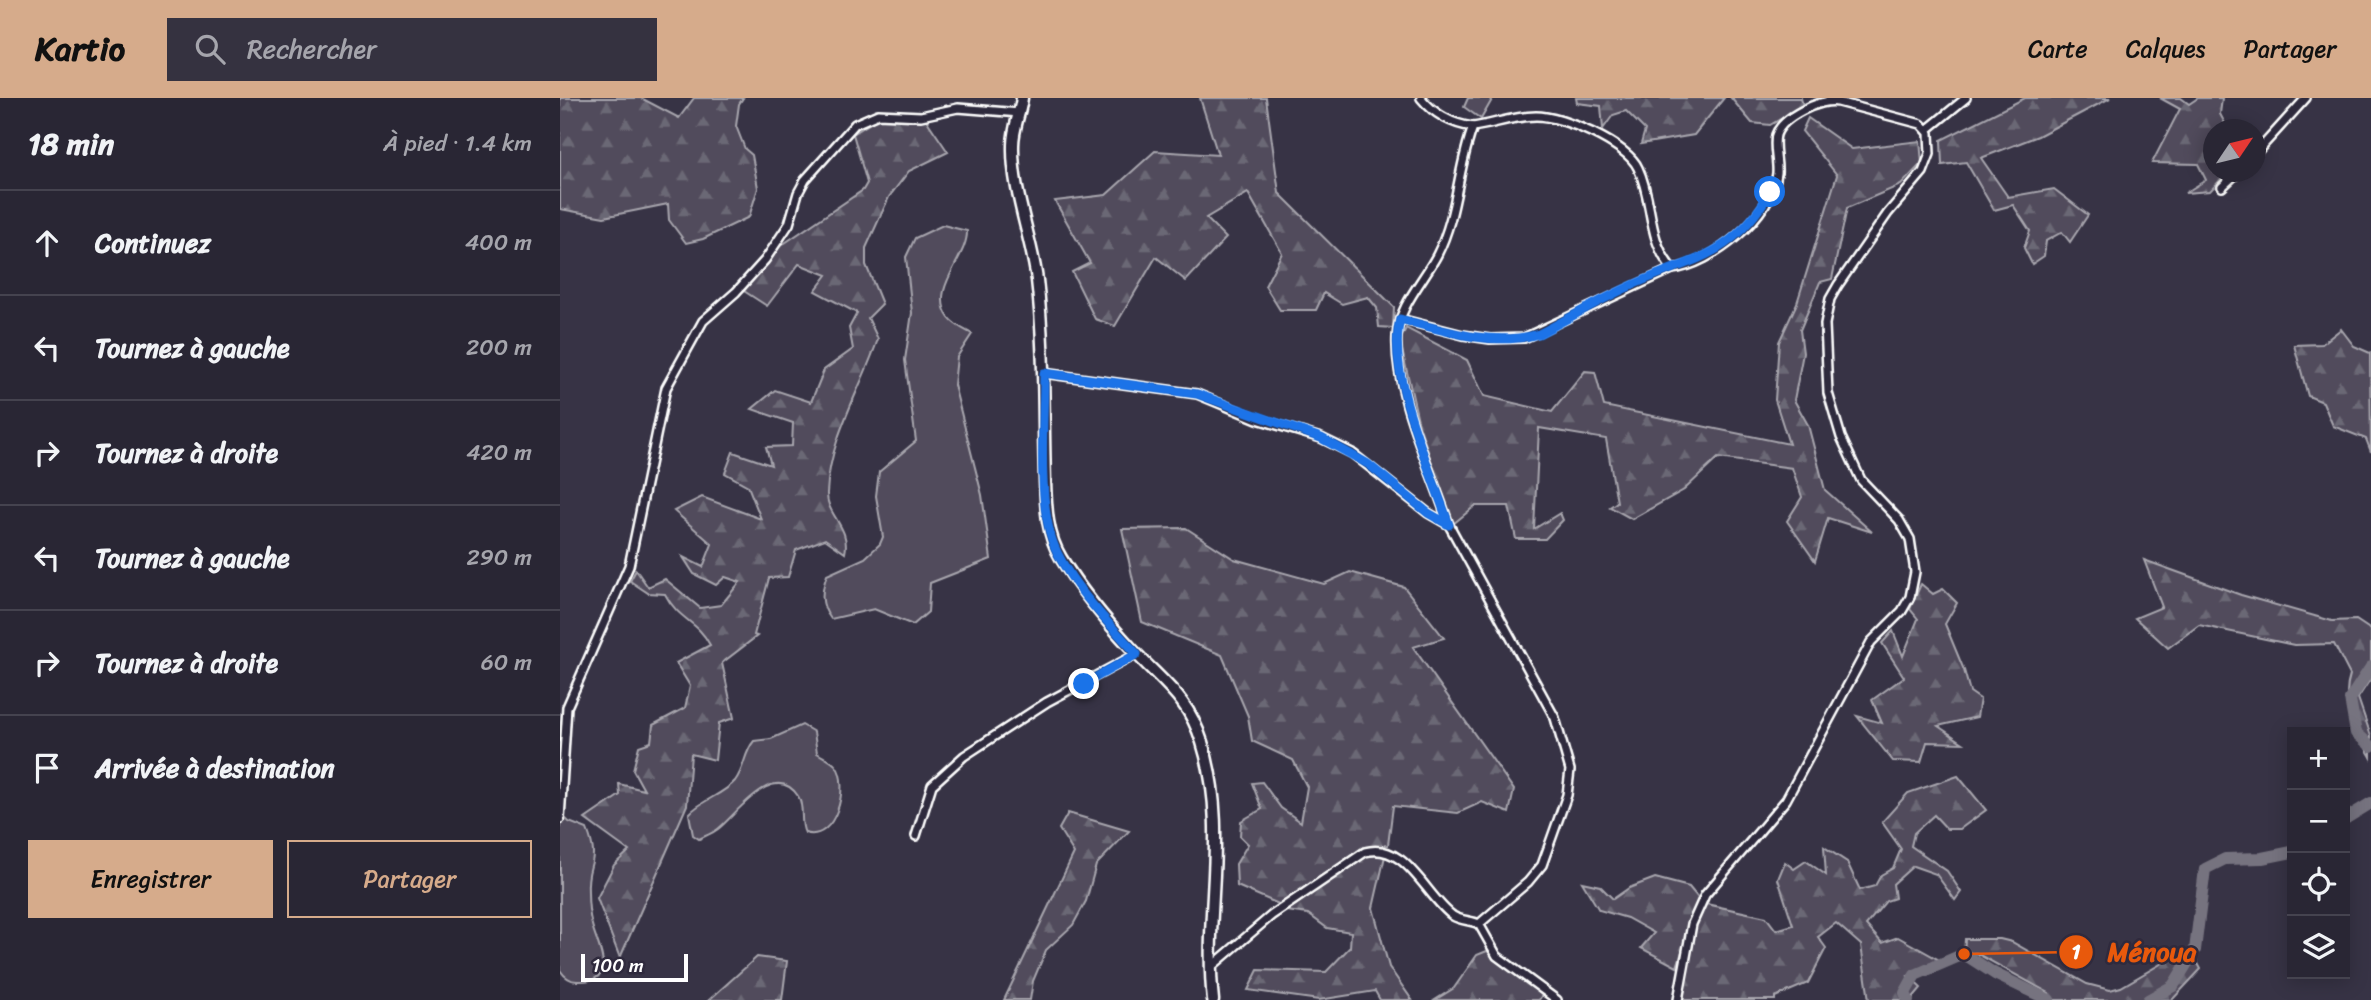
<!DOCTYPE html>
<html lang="fr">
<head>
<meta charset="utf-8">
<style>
	:root { --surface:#292634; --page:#353240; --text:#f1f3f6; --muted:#a5a5ac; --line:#45434f; --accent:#d6ab8b }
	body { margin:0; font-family:Sriracha,sans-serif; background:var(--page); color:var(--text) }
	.controls { position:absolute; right:21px; bottom:21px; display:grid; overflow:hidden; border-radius:0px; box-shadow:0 4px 18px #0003 }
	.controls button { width:63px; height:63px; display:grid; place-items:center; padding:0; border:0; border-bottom:2px solid var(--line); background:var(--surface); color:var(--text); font:35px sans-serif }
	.compass { position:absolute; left:1643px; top:21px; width:63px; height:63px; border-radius:50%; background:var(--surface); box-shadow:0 4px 18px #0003; rotate:55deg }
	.scale { position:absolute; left:21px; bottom:18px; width:107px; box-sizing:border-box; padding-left:7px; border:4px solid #fff; border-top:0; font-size:19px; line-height:24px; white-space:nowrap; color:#fff; -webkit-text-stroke:5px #2f2a3d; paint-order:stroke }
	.stop { position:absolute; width:21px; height:21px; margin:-16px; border:5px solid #1a73e8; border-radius:50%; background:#fff }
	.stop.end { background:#1a73e8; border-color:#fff; box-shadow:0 2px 7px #0008 }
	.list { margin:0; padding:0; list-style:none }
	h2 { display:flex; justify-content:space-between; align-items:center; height:91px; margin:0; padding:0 28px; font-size:30px }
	h2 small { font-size:23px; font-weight:400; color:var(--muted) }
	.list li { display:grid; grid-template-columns:46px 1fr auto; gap:21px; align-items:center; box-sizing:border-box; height:105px; padding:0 28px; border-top:2px solid var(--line) }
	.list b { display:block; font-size:26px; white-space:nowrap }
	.list em { font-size:23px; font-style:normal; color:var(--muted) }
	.actions { display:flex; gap:14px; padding:21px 28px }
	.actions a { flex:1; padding:16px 0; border:2px solid var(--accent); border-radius:0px; text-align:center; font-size:24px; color:var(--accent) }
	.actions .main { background:var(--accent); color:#111 }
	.icon { flex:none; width:38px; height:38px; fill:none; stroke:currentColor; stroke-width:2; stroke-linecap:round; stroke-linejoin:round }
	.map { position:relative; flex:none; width:1811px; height:902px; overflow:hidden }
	header { display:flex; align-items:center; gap:42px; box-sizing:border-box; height:98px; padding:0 35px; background:var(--accent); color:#111 }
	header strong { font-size:33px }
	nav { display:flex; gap:38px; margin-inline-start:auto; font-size:24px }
	.search { width:490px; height:63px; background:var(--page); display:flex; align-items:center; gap:18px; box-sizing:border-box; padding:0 24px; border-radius:0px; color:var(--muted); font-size:26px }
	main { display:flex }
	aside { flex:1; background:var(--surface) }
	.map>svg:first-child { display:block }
	.grass { fill:#514c5c; stroke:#a8a6ae; stroke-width:2 }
	.forest { fill:url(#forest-firs); stroke:#a8a6ae; stroke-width:2 }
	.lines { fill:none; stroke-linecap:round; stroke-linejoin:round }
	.river { stroke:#76737f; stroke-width:12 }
	.minor-casing { stroke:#fff; stroke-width:12 }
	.tertiary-casing { stroke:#fff; stroke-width:15 }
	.minor { stroke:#2f2a3d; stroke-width:7 }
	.tertiary { stroke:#2f2a3d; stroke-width:10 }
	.route { stroke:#1a73e8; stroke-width:9 }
	.leader { fill:none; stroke:#e8590c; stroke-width:2.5 }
	.callout-dot { fill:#e8590c; stroke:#2f2a3d; stroke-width:2.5 }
	.mark-label { font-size:21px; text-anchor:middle; font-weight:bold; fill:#fff }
	.callout-label { font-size:26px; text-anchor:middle; font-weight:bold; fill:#e8590c; stroke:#2f2a3d; stroke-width:5; stroke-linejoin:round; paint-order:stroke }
</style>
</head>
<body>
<header>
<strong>Kartio</strong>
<div class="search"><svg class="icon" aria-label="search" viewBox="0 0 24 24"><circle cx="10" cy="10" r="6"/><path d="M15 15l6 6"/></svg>Rechercher</div>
<nav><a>Carte</a><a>Calques</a><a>Partager</a></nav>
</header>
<main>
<aside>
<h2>18 min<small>À pied · 1.4 km</small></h2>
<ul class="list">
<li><svg class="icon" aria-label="ahead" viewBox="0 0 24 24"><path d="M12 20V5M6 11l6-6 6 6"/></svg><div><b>Continuez</b></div><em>400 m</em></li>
<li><svg class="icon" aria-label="left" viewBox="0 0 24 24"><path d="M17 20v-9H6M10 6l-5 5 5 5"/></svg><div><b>Tournez à gauche</b></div><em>200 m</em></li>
<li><svg class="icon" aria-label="right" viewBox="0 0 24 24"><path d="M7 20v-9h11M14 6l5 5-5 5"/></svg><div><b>Tournez à droite</b></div><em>420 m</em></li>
<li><svg class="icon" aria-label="left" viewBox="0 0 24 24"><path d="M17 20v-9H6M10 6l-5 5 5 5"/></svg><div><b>Tournez à gauche</b></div><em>290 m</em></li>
<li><svg class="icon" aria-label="right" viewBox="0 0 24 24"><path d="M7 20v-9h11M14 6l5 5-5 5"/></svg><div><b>Tournez à droite</b></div><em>60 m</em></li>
<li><svg class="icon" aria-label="arrive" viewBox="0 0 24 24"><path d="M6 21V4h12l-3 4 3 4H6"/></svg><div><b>Arrivée à destination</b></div></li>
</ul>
<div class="actions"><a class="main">Enregistrer</a><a>Partager</a></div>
</aside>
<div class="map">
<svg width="1811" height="902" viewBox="0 0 1811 902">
	<defs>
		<pattern id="forest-firs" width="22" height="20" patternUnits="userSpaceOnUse" patternTransform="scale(1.75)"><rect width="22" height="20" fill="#514c5c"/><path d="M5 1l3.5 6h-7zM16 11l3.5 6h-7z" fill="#6b6774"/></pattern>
	</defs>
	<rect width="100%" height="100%" fill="#373345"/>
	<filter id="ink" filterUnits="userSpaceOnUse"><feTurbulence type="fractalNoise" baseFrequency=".0143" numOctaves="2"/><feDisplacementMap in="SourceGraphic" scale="14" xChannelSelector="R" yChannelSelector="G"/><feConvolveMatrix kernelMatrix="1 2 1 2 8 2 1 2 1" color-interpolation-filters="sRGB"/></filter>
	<g filter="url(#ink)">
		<!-- grass -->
		<g class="grass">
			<path d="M383 127 407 133C408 160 368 191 389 220 394 227 405 232 412 236L397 259 394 287 422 397 431 461 370 485 368 514 353 527 314 511 271 521C260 507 261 493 267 477L305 460 320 446 323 439 316 398 319 374 356 343 345 262 352 215 346 159 355 140Z"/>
			<path d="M242 627 254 634 257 655C263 659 272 663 276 668 290 686 276 745 245 735 239 724 245 708 238 698 214 662 177 716 158 731 153 735 145 738 139 741L133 737 129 716C141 702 163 697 175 683 185 670 184 654 194 643L211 641Z"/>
			<path d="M0 715 9 724 27 731C41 767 26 762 28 794 28 805 29 816 32 827 37 848 61 885 17 883 9 883 4 878 0 872Z"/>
		</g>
		<!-- forest -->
		<g class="forest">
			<polygon points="0,0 81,0 119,20 134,0 183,0 179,6 176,28 185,51 192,57 198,90 189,119 143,141 126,145 109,122 108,106 44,119 0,111"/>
			<polygon points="640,0 706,0 719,95 834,209 833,230 819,229 817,210 808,199 782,206 764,195 756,212 720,212 705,188 722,155 688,95 646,120 666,140 626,183 596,159 555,228 535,221 512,174 530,165 495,103 546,97 595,53 658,57"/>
			<polygon points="908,0 933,0 921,21 904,9"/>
			<polygon points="1016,0 1164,0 1134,37 1081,46 1085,32 1066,13 1053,17 1043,31 1041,8 1017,5"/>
			<polygon points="1171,0 1241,0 1243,8 1210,27 1192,25"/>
			<polygon points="1465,0 1550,0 1478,38 1421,60 1448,99 1494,91 1528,117 1510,144 1502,134 1486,143 1484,158 1472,166 1464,150 1470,133 1453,107 1434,112 1406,64 1382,67 1381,42"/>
			<polygon points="1600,0 1621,0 1629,6 1638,0 1662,0 1660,16 1668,31 1654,32 1654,74 1668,74 1650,93 1625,95 1646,82 1638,66 1592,65 1620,11"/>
			<path d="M320 19 365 20 388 54 349 73 329 99 306 150V167L322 206 308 220 318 241C301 291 269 341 267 395 266 417 291 429 285 455L265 441 236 452 228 479 209 480 194 537 197 538 162 565 174 620 159 625 155 662 131 656 127 707 60 860 37 800 54 767 69 753 25 721 60 697 59 686 84 692 73 672 79 648 91 644 93 627 125 610 130 588 116 565 150 547C136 521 119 523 105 496L88 495 70 483 76 472 88 489 105 481 140 510 161 507 180 484 165 479 156 487 134 476 123 459 143 469 152 446 114 413 142 399 201 421 188 388 165 375 173 354 211 367 206 349 232 348 233 325 192 311 215 292 251 304 264 272 293 251 289 230 297 215 255 193 267 177 239 166 207 208 184 193 216 151 303 92 307 85 293 36Z"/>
			<polygon points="1248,20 1292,51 1360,43 1362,65 1341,87 1287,110 1272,181 1260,184 1240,232 1243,255 1234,302 1248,327 1265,392 1312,434 1268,420 1255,463 1227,423 1242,399 1232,370 1158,360 1124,392 1072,421 1050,409 1057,404 1046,341 979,330 974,431 1000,415 1003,422 985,441 956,441 949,408 915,408 893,426 859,327 840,243 846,230 907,262 924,298 992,314 1025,273 1035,274 1044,308 1229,346 1215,302 1219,244 1237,205 1277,77 1242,33"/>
			<polygon points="1781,231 1794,248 1810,255 1811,354 1806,341 1773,328 1763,304 1748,298 1734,247 1762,246"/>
			<polygon points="626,430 674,461 764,486 790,474 844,489 884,540 853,549 954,692 949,715 922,704 898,715 833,708 828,747 803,749 721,807 677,788 676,766 688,746 680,738 681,723 702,711 692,685 702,684 721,710 741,724 747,689 733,662 692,643 688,618 662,557 582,524 562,431"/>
			<path d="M1584 462 1681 497 1772 523 1796 522 1811 532V580L1798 600 1811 638V659C1796 633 1780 607 1790 577L1774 546 1734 547 1639 527 1608 550 1575 520 1602 509Z"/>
			<polygon points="1361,486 1373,496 1383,491 1397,505 1385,526 1404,572 1410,594 1420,601 1417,619 1378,628 1403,645 1367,644 1361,664 1333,663 1297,618 1322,625 1312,602 1344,579 1322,545 1333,533 1343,558 1358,521 1350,511"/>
			<polygon points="1398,678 1426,712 1400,731 1387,731 1374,717 1354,735 1351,748 1387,773 1401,794 1395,802 1376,776 1353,768 1333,786 1335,800 1326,803 1306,827 1322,845 1338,839 1381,863 1348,878 1361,890 1351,902 1309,902 1301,847 1276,825 1258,839 1266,850 1248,885 1215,899 1215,902 1123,902 1134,829 1146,806 1206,819 1216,832 1233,827 1218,781 1225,764 1234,771 1246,763 1266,777 1264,749 1287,764 1300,792 1315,788 1321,777 1333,770 1341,751 1322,724 1348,695"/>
			<polygon points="508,715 569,733 536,767 526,803 513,827 486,852 473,883 470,902 444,902 514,755 499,731"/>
			<polygon points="806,756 825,758 813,810 829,869 852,902 820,902 815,893 759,902 688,892 698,872 766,874 790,849 791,834 767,830 748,816 727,813"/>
			<polygon points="1095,780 1129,789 1139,801 1117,869 1081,850 1094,835 1067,820 1039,812 1022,784 1040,788 1053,801 1069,790"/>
			<polygon points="1405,841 1440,841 1452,844 1527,886 1550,892 1561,889 1611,860 1635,860 1641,871 1612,902 1492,902 1489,895 1416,855 1404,856"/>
			<polygon points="927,853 982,897 979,902 875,902 894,890 917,857"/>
			<polygon points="197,859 227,863 222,902 149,902"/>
		</g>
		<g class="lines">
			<!-- river -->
			<g class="river">
				<polyline points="1811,569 1790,601 1796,635 1811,648"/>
				<polyline points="1785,721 1811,705"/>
				<polyline points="1348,902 1345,895 1355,877 1404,856 1435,876 1489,902"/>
				<polyline points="1588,902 1613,888 1635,852 1645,771 1665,761 1702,760 1732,754"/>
			</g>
			<!-- minor casing -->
			<g class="minor-casing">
				<g id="minor">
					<path d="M861 0C874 16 892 26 913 29 933 26 956 18 976 18 1003 18 1067 46 1078 70 1094 104 1086 139 1112 171 1152 167 1213 117 1217 75 1218 63 1213 49 1216 37 1222 19 1261 0 1278 4L1361 26 1369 35 1370 56 1363 74 1328 115 1278 187 1270 201 1265 226 1268 295 1281 339 1301 382 1339 422 1350 441 1355 474 1350 499 1342 513 1311 544 1226 702 1145 797 1132 826 1118 902"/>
					<polyline points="1368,31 1406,0"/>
					<polyline points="1696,55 1746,0"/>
					<polyline points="1662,89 1678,74"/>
					<polyline points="840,221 903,237 930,241 964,240 1112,171"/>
					<polyline points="483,275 637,296 697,321 761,340 792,355 868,415 889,427 995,620 1010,672 1007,697 982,767 968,784 919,826 937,858 997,902"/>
					<path d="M889 427C871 370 834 298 837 238 838 209 864 182 877 157 898 116 897 71 913 29"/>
					<polyline points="0,721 7,609 69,468 106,290 143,223 176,194 205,162 229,126 238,95 245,82 295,26 318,16 361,18 398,10 460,15"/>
					<polyline points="356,738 372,687 404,658 487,604 577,556"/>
					<path d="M651 869 712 817 805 754C846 743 866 799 893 818 901 823 911 822 919 826"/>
				</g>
			</g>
			<!-- tertiary casing -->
			<g class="tertiary-casing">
				<path id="tertiary" d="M462 0C460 15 453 31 453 47 452 93 471 137 477 182 485 249 483 317 485 384 486 411 487 437 501 460 521 493 547 524 573 552 603 585 628 599 642 644 670 733 643 814 653 902"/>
			</g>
			<!-- minor -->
			<use href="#minor" class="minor"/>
			<!-- tertiary -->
			<use href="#tertiary" class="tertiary"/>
		</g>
	</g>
	<g class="lines" filter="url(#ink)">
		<!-- route -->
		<path class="route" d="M524 586 577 556C548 525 500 476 490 435 478 391 484 322 484 275L637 296 761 340 808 366 868 415 889 427C871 372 826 277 840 221 885 233 932 249 979 236 1008 221 1036 204 1066 190 1130 159 1170 163 1210 94"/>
	</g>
	<!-- callouts -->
	<path class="leader" d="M1404 856L1516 854"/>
	<g class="callout-dot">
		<circle cx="1404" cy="856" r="7"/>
		<circle cx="1516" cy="854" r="18"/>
	</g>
	<g class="mark-label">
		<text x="1516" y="861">1</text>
	</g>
	<g class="callout-label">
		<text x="1592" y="863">Ménoua</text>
	</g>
</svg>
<div class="controls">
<button>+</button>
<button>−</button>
<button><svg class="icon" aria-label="locate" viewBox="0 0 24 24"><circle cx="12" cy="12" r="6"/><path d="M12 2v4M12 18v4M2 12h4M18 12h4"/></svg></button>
<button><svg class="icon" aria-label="layers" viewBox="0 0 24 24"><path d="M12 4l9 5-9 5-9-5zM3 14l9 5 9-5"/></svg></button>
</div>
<svg class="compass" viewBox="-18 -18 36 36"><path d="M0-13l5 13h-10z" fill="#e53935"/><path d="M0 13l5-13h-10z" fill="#a5a5ac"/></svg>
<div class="scale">100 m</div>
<div class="stop" style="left:1210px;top:94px"></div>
<div class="stop end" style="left:524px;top:586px"></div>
</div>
</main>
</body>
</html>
